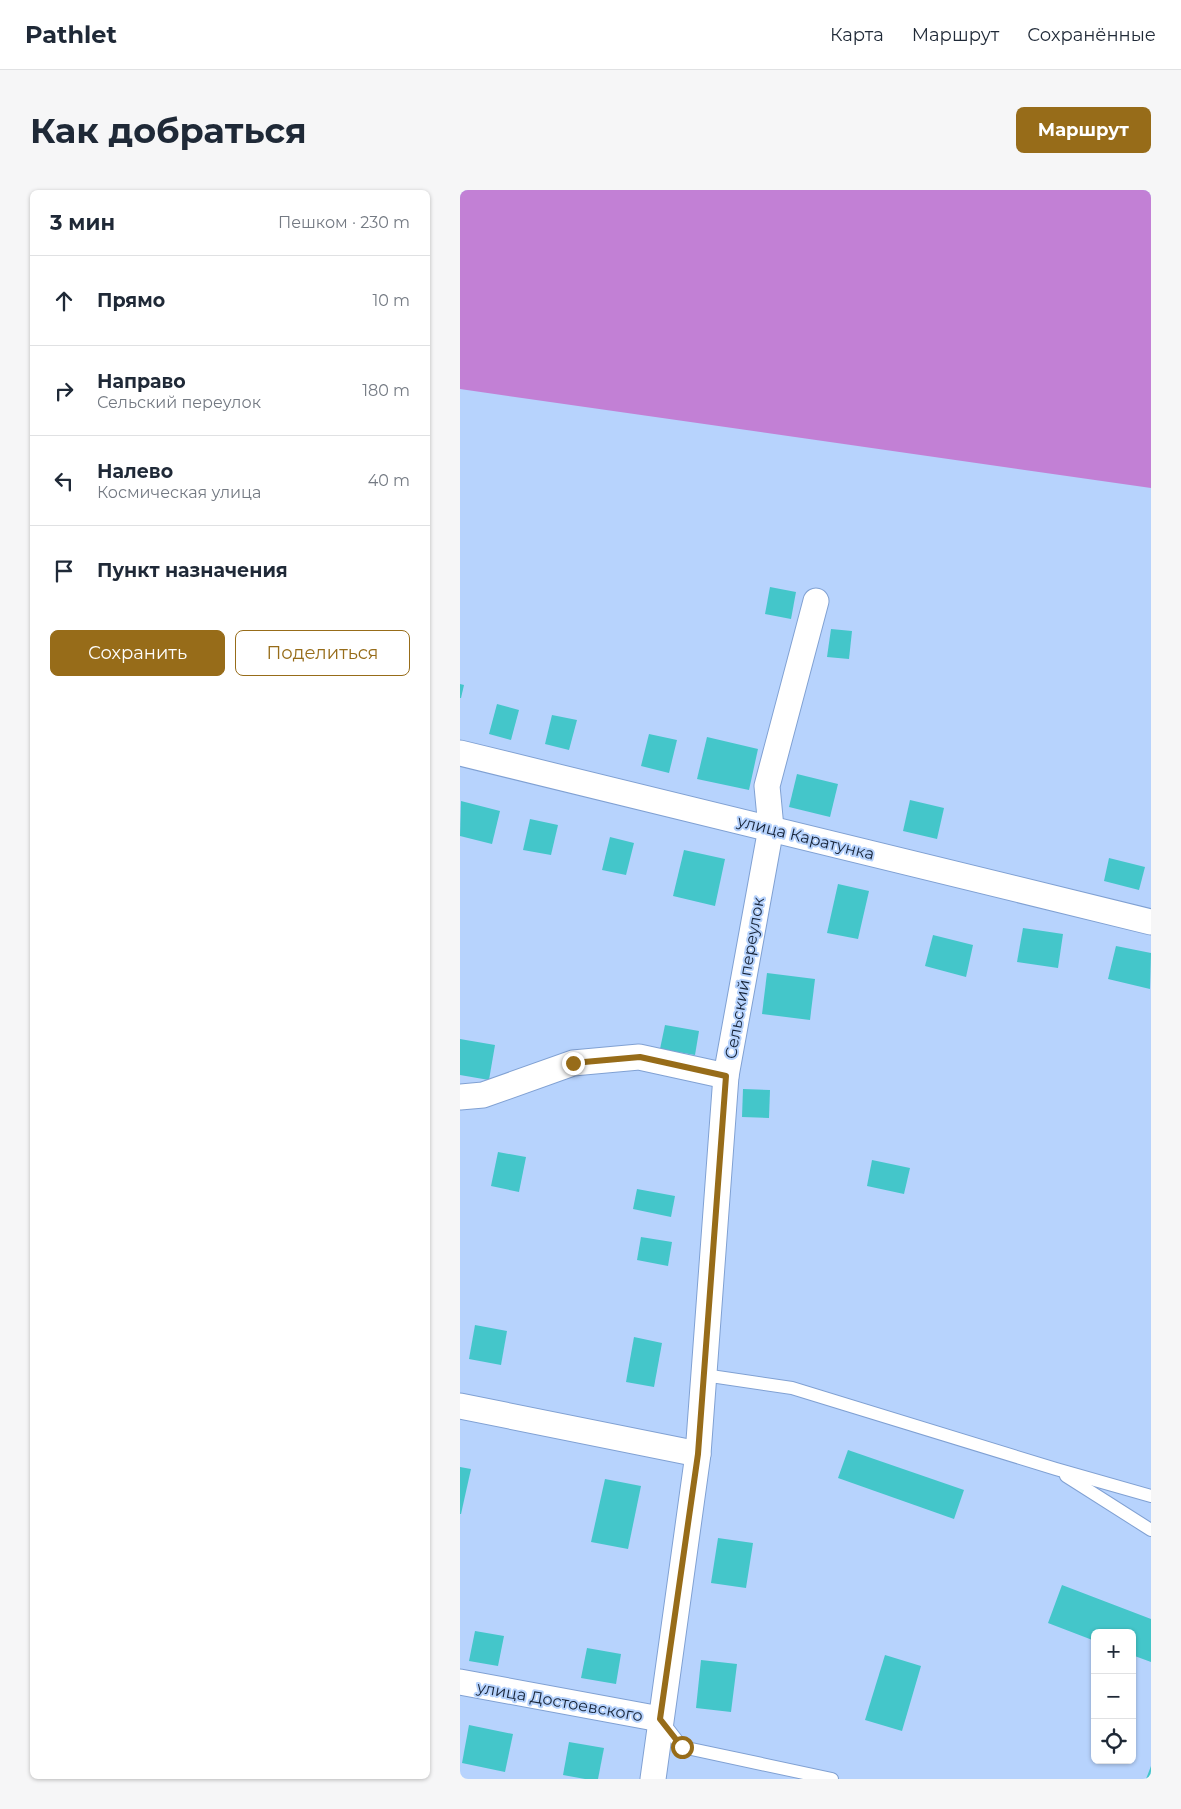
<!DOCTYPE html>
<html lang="ru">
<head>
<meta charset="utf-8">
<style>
	:root { --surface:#fff; --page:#f6f6f7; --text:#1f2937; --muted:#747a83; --line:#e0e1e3; --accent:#976c19 }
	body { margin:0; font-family:Montserrat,sans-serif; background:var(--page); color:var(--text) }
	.controls { position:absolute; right:15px; bottom:15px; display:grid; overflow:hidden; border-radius:8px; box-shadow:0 1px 4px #0004 }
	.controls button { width:45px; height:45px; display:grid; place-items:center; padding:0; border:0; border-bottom:1px solid var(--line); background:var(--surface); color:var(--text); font:25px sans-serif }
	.stop { position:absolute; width:15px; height:15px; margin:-11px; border:4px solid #976c19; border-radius:50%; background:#fff }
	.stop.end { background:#976c19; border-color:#fff; box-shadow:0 1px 5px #0008 }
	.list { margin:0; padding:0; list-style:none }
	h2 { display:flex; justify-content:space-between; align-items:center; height:65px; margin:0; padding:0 20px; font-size:21px }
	h2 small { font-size:16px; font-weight:400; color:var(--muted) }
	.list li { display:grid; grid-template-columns:32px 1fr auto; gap:15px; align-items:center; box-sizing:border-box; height:90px; padding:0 20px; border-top:1px solid var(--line) }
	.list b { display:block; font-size:19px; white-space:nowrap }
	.list p { margin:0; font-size:16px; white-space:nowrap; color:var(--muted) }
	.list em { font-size:16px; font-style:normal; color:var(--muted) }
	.actions { display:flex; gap:10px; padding:15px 20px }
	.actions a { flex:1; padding:11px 0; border:1px solid var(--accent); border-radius:8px; text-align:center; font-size:18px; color:var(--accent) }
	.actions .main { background:var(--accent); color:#fff }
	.icon { flex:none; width:28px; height:28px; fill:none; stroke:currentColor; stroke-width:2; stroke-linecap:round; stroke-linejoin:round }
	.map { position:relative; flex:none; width:691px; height:1589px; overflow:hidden; border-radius:8px }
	header { display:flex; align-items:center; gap:30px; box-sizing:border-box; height:70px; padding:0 25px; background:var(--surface); border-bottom:1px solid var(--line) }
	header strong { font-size:24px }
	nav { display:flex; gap:28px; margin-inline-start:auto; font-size:18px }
	.intro { display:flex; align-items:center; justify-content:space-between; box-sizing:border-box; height:120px; padding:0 30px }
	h1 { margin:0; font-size:35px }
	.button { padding:12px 22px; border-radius:8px; background:var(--accent); color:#fff; font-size:18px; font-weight:700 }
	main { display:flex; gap:30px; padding:0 30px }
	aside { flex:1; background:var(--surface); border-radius:8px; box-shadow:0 1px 4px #0004 }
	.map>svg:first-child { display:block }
	.water { fill:#c280d5 }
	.building { fill:#44c6ca }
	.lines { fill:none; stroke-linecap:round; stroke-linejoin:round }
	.service-casing { stroke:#80a1d3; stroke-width:14 }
	.minor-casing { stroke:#80a1d3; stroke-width:27 }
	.service { stroke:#fff; stroke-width:12 }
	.minor { stroke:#fff; stroke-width:25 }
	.route { stroke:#976c19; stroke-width:6 }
	.labels { text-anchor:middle; stroke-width:4; stroke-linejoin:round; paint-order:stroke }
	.street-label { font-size:16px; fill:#162337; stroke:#b7d3fd }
</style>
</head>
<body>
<header>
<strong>Pathlet</strong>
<nav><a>Карта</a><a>Маршрут</a><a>Сохранённые</a></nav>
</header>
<div class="intro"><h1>Как добраться</h1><a class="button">Маршрут</a></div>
<main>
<aside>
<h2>3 мин<small>Пешком · 230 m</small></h2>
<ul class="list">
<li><svg class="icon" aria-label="ahead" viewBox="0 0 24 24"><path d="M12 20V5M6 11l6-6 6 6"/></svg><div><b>Прямо</b></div><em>10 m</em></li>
<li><svg class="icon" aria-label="right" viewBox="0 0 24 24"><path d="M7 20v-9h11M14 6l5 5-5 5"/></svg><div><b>Направо</b><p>Сельский переулок</p></div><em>180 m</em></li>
<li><svg class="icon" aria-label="left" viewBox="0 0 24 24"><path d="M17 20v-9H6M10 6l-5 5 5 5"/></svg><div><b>Налево</b><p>Космическая улица</p></div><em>40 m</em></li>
<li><svg class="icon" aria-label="arrive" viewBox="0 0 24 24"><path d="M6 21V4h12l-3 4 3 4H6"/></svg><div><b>Пункт назначения</b></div></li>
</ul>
<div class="actions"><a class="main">Сохранить</a><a>Поделиться</a></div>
</aside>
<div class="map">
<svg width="691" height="1589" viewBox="0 0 691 1589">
	<rect width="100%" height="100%" fill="#b7d3fd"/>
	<!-- water -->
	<polygon class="water" points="0,0 691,0 691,298 0,199"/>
	<!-- building -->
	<g class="building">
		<polygon points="310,397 336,402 331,429 305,424"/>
		<polygon points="371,439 392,441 389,469 367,467"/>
		<polygon points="0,494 4,495 1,508 0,508"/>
		<polygon points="37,514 59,520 51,550 29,544"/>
		<polygon points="92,525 117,530 109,560 85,554"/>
		<polygon points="189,544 217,550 209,583 181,576"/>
		<polygon points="247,547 298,559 289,600 237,589"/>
		<polygon points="337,584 378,594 370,627 329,617"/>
		<polygon points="450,610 484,618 477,649 443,641"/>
		<polygon points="1,611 40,621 32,654 0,646"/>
		<polygon points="70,629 98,635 91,665 63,660"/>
		<polygon points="150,647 174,653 166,685 142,680"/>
		<polygon points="224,660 265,669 255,716 213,706"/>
		<polygon points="649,668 685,677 679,700 644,691"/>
		<polygon points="378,694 409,701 398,749 367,743"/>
		<polygon points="563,738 603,744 598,778 557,772"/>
		<polygon points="473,745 513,755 506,787 465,776"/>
		<polygon points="656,756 691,763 690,799 648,789"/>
		<polygon points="307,783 355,789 350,830 302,824"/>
		<polygon points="205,835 239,841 235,865 200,859"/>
		<polygon points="0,849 35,855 29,890 0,885"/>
		<polygon points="283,899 310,900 309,928 282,927"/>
		<polygon points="38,962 66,967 59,1002 31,996"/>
		<polygon points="412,970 450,978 444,1004 407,996"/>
		<polygon points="177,999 215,1006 211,1027 173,1019"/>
		<polygon points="181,1047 212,1052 208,1076 177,1070"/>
		<polygon points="15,1135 47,1141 41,1175 9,1169"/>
		<polygon points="174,1147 202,1153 194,1197 166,1192"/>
		<polygon points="388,1260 504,1300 494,1329 378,1288"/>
		<polygon points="0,1277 11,1279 1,1324 0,1324"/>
		<polygon points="145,1289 181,1296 168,1359 131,1352"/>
		<polygon points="258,1348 293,1353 286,1398 251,1393"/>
		<polygon points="602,1395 691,1429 691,1472 672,1465 672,1443 635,1443 635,1451 588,1433"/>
		<polygon points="15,1441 44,1446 38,1476 9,1471"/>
		<polygon points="127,1458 161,1464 156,1494 121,1488"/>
		<polygon points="425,1465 461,1476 442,1541 405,1530"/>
		<polygon points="241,1470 277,1474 271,1522 236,1518"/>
		<polygon points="9,1535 53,1544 45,1582 2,1573"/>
		<polygon points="109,1552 144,1558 138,1589 125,1589 103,1585"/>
		<polygon points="691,1576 691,1589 686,1589"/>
	</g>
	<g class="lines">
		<!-- service casing -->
		<g class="service-casing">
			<g id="service">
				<polyline points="244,1185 332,1198 596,1279 691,1306"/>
				<polyline points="606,1286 691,1340"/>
				<polyline points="202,1531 222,1557 372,1589"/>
			</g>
		</g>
		<!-- minor casing -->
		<g class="minor-casing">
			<g id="minor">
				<polyline points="0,563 691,732"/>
				<polyline points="0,907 23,905 113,873 179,867 266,886"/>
				<polyline points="0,1216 238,1264"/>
				<polyline points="0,1492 200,1529"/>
				<polyline points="193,1589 238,1264 266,886 311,638 307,596 356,411"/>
			</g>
		</g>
		<!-- service -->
		<use href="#service" class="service"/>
		<!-- minor -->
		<use href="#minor" class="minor"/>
	</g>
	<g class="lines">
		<!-- route -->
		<polyline class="route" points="113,873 180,867 266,886 238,1264 200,1529 222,1557"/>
	</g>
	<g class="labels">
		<!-- street labels -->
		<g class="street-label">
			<text transform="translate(346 647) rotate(14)" y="6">улица Каратунка</text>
			<text transform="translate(284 788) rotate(-80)" y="6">Сельский переулок</text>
			<text transform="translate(100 1511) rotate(10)" y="6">улица Достоевского</text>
		</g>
	</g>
</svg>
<div class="controls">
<button>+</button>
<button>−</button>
<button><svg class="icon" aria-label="locate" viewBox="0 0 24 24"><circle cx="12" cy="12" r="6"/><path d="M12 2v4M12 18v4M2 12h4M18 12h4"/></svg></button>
</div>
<div class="stop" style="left:222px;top:1557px"></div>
<div class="stop end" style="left:113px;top:873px"></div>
</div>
</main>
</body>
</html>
